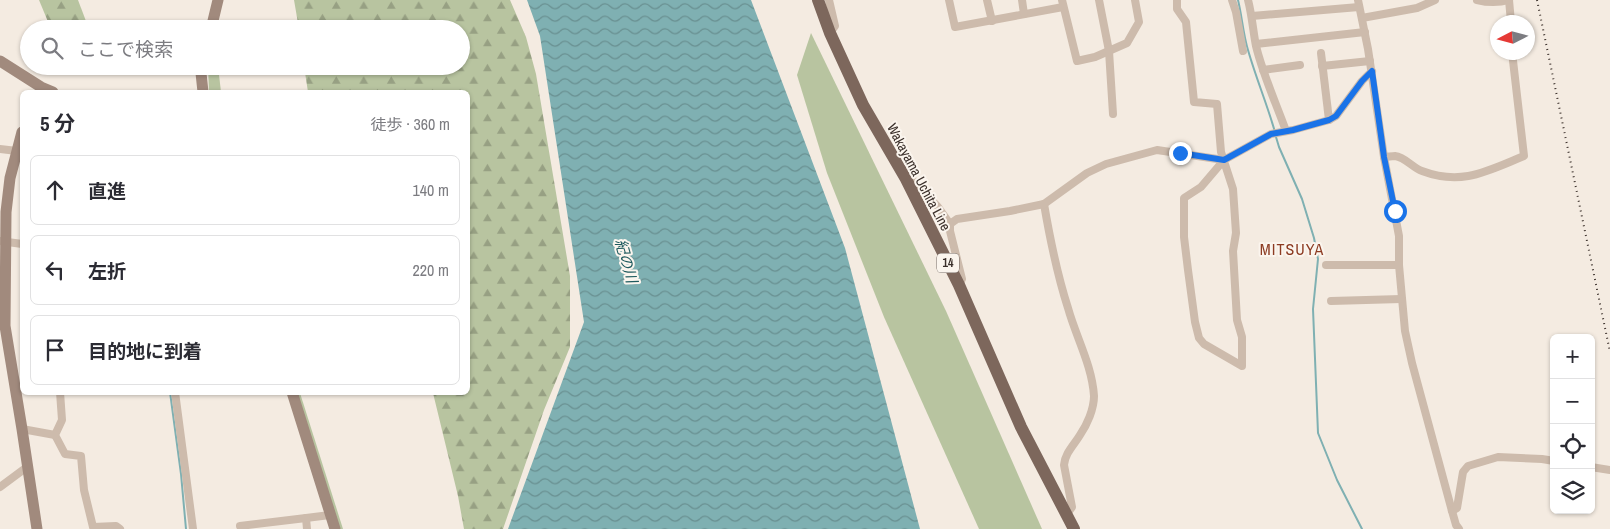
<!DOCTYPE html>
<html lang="ja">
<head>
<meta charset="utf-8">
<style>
	:root { --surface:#fff; --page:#f2f2f3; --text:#2b2b33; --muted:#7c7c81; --line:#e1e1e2 }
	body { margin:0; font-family:"Archivo Narrow","Noto Sans JP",sans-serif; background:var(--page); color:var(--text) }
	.controls { position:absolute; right:15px; bottom:15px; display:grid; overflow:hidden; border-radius:8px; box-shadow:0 1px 4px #0004 }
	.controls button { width:45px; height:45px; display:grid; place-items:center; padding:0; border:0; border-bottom:1px solid var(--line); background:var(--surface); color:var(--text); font:25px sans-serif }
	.compass { position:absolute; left:1490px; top:15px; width:45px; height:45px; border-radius:50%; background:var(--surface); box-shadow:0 1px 4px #0004; rotate:264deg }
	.stop { position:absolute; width:15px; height:15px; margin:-11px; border:4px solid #1a73e8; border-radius:50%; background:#fff }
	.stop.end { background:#1a73e8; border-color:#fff; box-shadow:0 1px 5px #0008 }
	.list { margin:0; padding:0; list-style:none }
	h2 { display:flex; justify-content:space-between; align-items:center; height:65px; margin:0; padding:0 20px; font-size:21px }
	h2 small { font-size:16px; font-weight:400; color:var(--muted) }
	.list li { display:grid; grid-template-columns:32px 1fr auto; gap:15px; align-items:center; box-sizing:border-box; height:70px; margin:0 10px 10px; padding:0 10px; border:1px solid var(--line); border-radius:8px }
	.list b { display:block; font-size:19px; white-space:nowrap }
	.list em { font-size:16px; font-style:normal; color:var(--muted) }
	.icon { flex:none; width:28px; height:28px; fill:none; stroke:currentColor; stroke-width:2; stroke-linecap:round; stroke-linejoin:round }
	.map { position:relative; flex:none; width:1610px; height:529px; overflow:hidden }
	.search { position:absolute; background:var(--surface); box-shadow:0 1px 4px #0004; left:20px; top:20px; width:450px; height:55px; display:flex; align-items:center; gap:12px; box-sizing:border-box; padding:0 18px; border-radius:28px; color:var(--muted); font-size:19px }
	.panel { position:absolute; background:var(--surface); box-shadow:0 1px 4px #0004; left:20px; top:90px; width:450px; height:305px; border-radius:8px }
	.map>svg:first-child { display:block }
	.green { fill:#b8c4a0 }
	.forest { fill:url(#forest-firs) }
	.water { fill:url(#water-waves) }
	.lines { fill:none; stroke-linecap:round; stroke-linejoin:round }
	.stream { stroke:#7fb0b2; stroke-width:2 }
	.street { stroke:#cdbbac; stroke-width:8 }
	.secondary { stroke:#a18a7d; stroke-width:11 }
	.primary { stroke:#7d675c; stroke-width:12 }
	.rail { stroke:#3b302b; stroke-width:2; stroke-dasharray:1 4; stroke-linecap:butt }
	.route { stroke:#1a73e8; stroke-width:6 }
	.labels { text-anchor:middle; stroke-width:4; stroke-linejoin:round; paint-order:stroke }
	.shield { fill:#fbf5ee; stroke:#756b66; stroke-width:1 }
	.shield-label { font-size:12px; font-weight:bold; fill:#3b302b }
	.street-label { font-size:14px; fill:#3b302b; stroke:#fbf5ee }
	.water-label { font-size:15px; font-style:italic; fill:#1f5a5e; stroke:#fbf5ee }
	.quarter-label { font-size:16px; letter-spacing:1px; fill:#8c3b22; stroke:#fbf5ee }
</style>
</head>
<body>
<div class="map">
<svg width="1610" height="529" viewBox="0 0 1610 529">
	<defs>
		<pattern id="forest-firs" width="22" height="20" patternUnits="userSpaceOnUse" patternTransform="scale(1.25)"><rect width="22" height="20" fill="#b8c4a0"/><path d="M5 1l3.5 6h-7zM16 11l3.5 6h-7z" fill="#97a083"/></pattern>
		<pattern id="water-waves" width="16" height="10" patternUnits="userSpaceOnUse" patternTransform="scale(1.25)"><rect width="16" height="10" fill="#7fb0b2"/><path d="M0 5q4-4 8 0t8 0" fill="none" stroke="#699091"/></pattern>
	</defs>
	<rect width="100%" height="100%" fill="#f4ebe1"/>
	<!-- green -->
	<g class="green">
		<polygon points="811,33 946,311 1042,529 979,529 884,317 827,173 797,75"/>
		<polygon points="208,66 218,66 221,92 209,92"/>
		<polygon points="296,393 300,393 343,529 338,529"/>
	</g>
	<!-- forest -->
	<g class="forest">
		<polygon points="39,0 78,0 89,29 51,29"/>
		<polygon points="294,0 510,0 526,37 536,74 570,276 570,347 544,410 503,529 464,529 458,496 433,393 468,392 468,92 308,92 304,66 461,66 461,29 299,29"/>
	</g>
	<!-- water -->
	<polygon class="water" points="527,0 751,0 845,248 920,529 508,529 584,322 540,36"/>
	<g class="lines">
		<!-- stream -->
		<g class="stream">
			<path d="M1238 0C1242 16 1243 34 1248 50 1256 78 1267 104 1275 132"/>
			<polyline points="1276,137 1279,147 1302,199 1314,238 1318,259 1313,309 1318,433 1337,480 1362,529"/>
			<polyline points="170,392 181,474 186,529"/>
		</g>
		<!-- street -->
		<g class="street">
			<polyline points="829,0 835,26 830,33"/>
			<polyline points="949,0 955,27 1063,7"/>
			<polyline points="987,0 992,21"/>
			<polyline points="1022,0 1024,14"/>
			<polyline points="1062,0 1077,61 1095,57 1127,43 1139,22 1135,0"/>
			<polyline points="1099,0 1109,51 1113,114"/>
			<polyline points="1177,0 1177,9 1186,22 1194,102 1217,104 1221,152 1233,189 1236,233 1233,251 1237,320 1242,337 1242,366 1204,344 1199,338 1195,322 1188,270 1184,237 1184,198 1201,187 1224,160 1271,134 1293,130 1329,120 1336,116 1362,81 1372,71"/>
			<polyline points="1232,0 1236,12 1243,51"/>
			<path d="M1248 0C1252 15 1253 31 1256 46 1263 75 1276 103 1286 131"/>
			<polyline points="1358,0 1368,49 1384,157 1399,236 1399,265 1405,331 1412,363 1452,511 1456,525 1459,529"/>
			<path d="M1477 0C1489 3 1498 3 1509 0"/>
			<polyline points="1509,0 1511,22"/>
			<polyline points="1252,16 1359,7"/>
			<polyline points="1362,18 1417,8 1435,0"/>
			<polyline points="1256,44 1365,32"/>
			<polyline points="1321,53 1329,120"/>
			<polyline points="1322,66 1370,61"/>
			<polyline points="1263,70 1300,65"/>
			<polyline points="0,149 17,151"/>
			<path d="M1384 157C1387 157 1392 156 1395 156 1405 157 1413 168 1422 171 1462 186 1487 171 1524 156L1512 52"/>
			<polyline points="908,180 913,180 938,207 950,224 950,231 962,279 960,283"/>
			<path d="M1044 204C1050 239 1057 274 1068 308 1076 337 1092 365 1094 396 1094 409 1087 425 1080 435 1074 445 1065 453 1064 465L1072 507 1066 515"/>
			<polyline points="950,224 957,219 1010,211 1044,204 1087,173 1106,164 1157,150 1224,160"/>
			<polyline points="0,241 22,244"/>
			<polyline points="1326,265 1399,265"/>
			<polyline points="1331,301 1401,299"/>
			<polyline points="60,392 62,420 55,435 65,454 81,456 84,490 93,527 116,526 120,529"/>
			<polyline points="175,392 193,529"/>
			<polyline points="22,429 55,435"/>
			<polyline points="1591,467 1610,470"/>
			<polyline points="0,487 27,467"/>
			<polyline points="1452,511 1457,508 1463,472 1468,466 1498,457 1542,459 1554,461"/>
			<polyline points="306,518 330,515"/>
			<polyline points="240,526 306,518 307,529"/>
		</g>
		<!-- secondary -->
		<g class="secondary">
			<polyline points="211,29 218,0"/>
			<polyline points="0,61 41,87 53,92"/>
			<polyline points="202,66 201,73 203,92"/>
			<polyline points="22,132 10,178 6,212 5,326 22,429 37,529"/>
			<polyline points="292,392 335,529"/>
		</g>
		<!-- primary -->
		<polyline class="primary" points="818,0 830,33 863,105 906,179 959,285 1021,427 1074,529"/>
		<!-- rail -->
		<polyline class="rail" points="1537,0 1610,352"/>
	</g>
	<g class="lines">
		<!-- route -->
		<polyline class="route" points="1180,153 1224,160 1271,134 1293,130 1329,120 1336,116 1362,81 1372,71 1384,157 1395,211"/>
	</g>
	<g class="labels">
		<!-- shield labels -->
		<rect class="shield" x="937" y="253.5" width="22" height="19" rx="4"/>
		<g class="shield-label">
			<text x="948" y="267">14</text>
		</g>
		<!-- street labels -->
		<g class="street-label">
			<text transform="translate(919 177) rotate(62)" y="5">Wakayama Uchita Line</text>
		</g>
		<!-- water labels -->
		<g class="water-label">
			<text transform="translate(626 261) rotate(74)" y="5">紀の川</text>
		</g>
		<!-- quarter labels -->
		<g class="quarter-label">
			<text x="1292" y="255">MITSUYA</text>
		</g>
	</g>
</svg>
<div class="controls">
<button>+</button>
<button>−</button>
<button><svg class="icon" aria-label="locate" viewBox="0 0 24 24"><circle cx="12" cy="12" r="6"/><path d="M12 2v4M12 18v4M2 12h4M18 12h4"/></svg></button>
<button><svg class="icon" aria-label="layers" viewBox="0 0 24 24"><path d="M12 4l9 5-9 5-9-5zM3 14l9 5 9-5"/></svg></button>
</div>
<svg class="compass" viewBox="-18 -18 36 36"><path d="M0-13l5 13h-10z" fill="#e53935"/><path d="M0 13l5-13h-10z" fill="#7c7c81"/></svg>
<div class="stop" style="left:1395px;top:211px"></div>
<div class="stop end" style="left:1180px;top:153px"></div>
<div class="search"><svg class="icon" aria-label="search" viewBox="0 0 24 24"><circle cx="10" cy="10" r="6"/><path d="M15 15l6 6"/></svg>ここで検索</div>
<section class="panel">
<h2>5 分<small>徒歩 · 360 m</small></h2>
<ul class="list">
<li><svg class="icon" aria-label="ahead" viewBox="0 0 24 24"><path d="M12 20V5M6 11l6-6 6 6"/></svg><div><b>直進</b></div><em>140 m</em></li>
<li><svg class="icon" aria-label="left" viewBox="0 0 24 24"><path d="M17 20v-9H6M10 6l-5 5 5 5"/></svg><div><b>左折</b></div><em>220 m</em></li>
<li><svg class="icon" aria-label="arrive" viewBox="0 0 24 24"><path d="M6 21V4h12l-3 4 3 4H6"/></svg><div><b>目的地に到着</b></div></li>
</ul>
</section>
</div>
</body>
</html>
